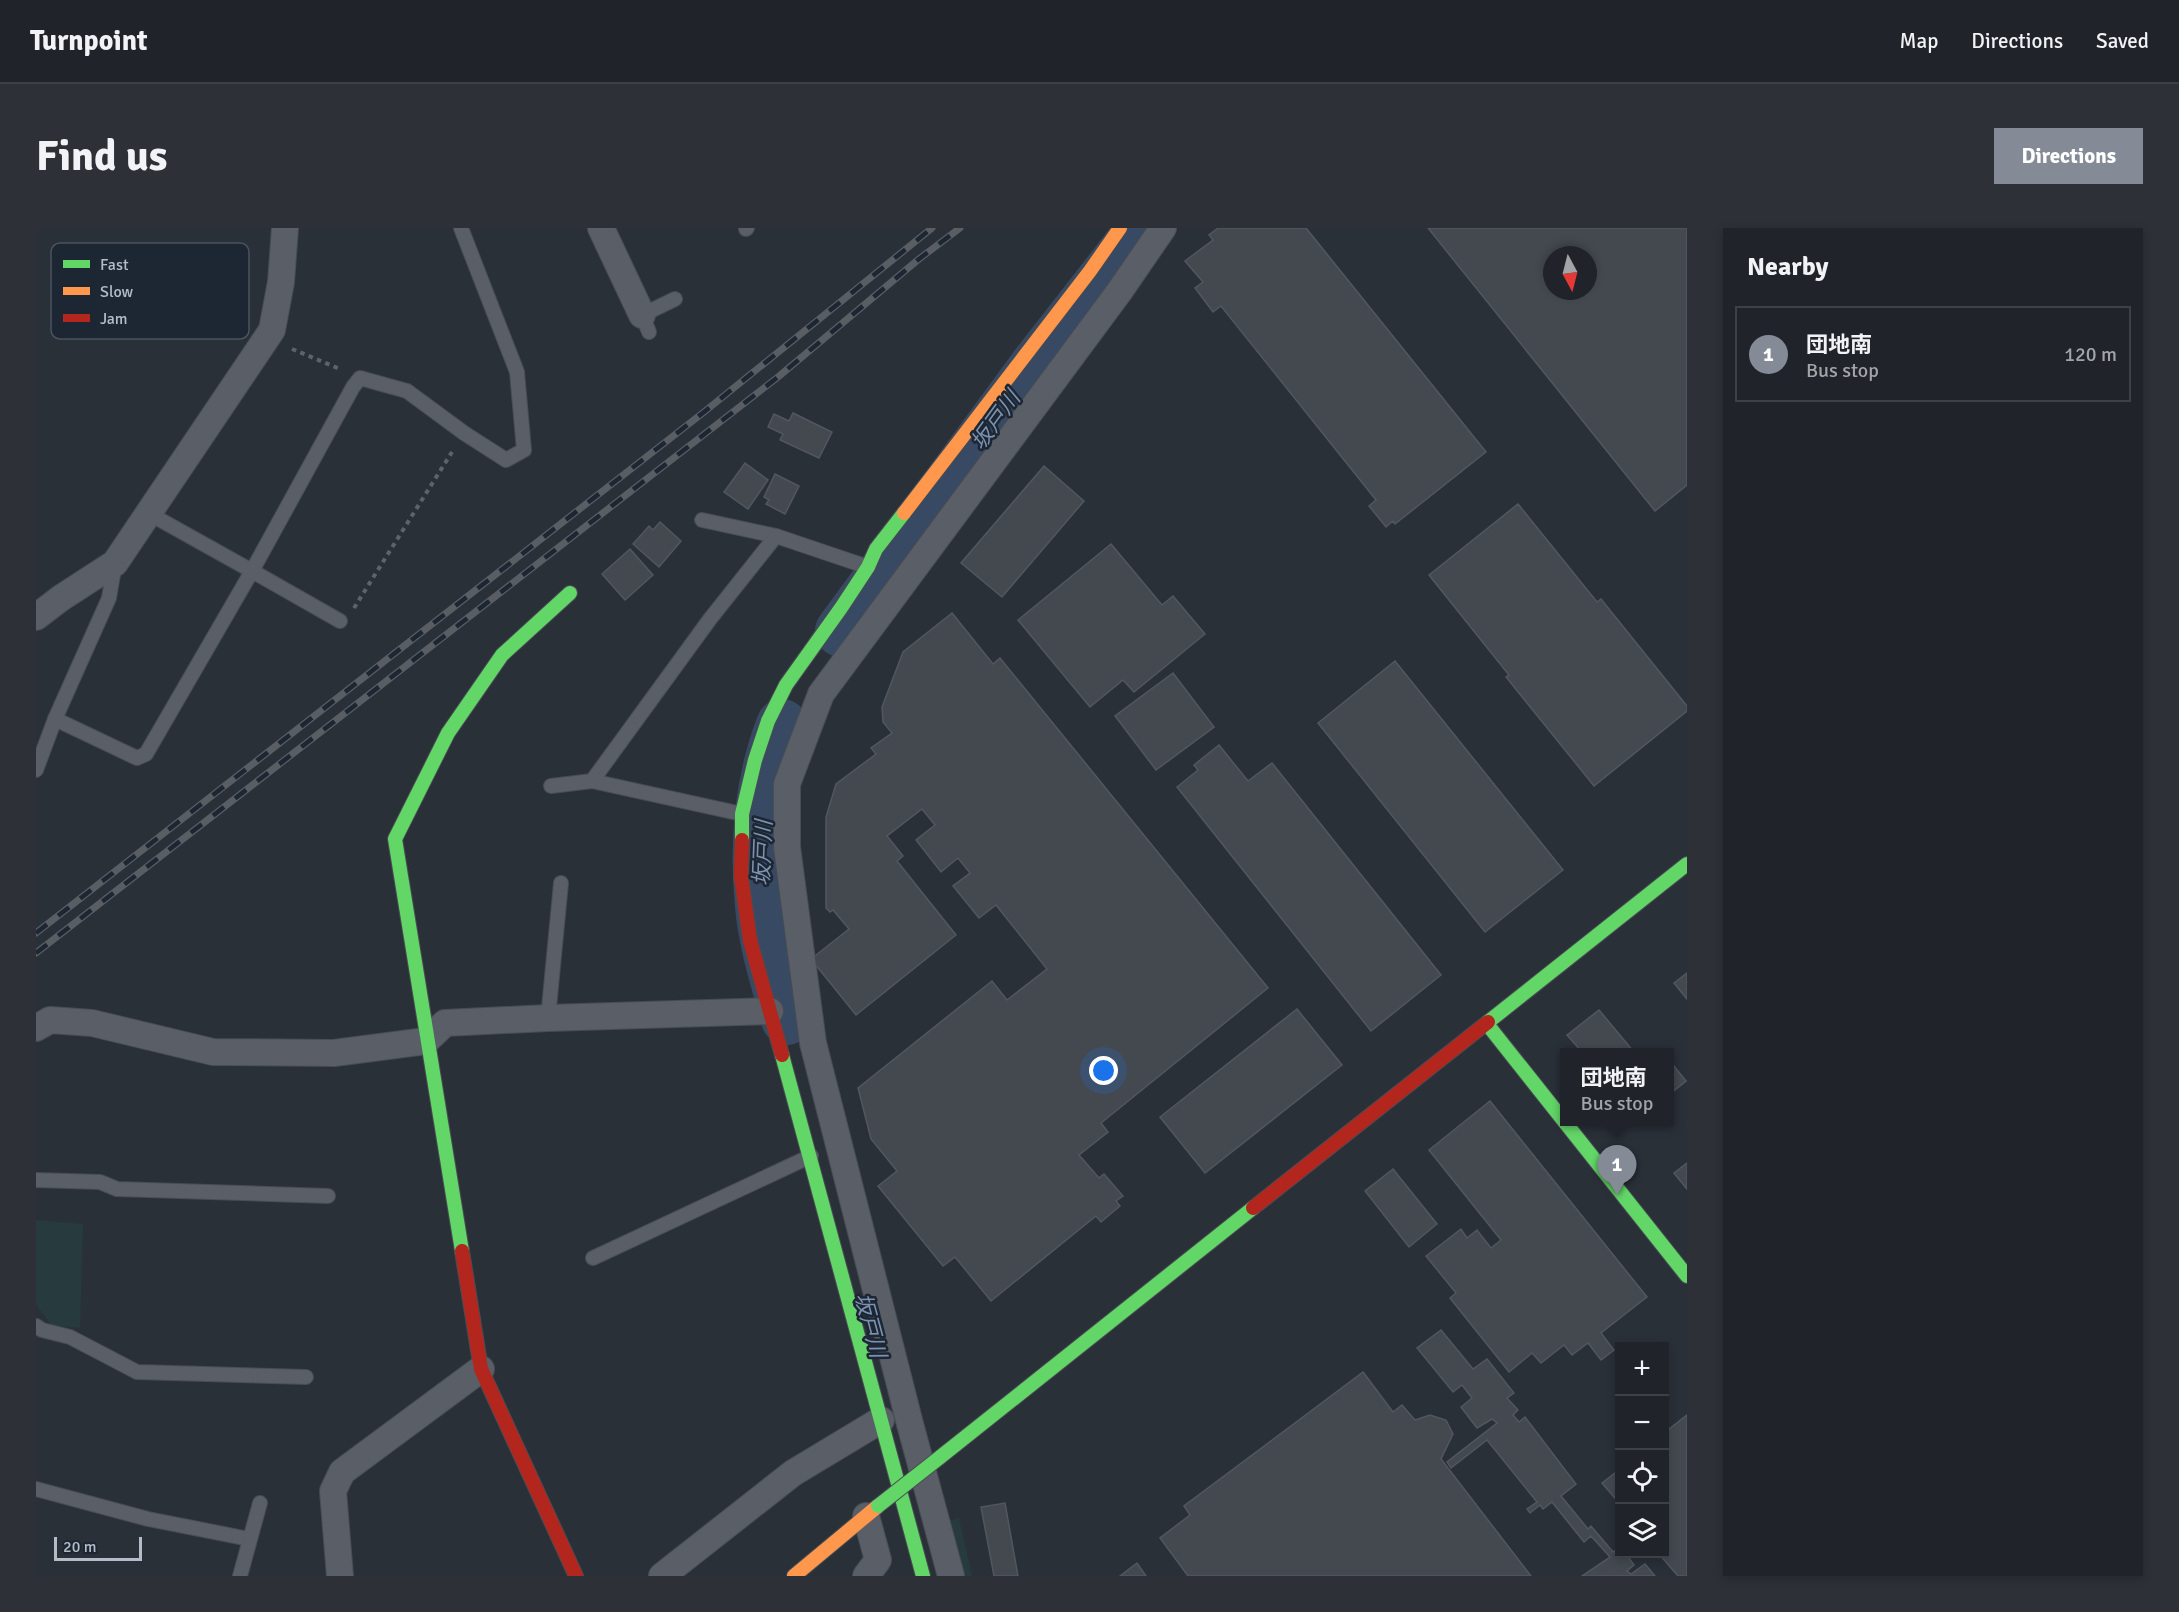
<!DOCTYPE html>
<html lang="en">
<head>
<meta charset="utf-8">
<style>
	:root { --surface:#20242a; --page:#2d3036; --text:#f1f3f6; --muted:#a2a4a8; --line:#3d4147; --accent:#848b96 }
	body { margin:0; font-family:Signika,"Noto Sans JP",sans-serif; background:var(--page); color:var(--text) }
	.controls { position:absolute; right:18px; bottom:18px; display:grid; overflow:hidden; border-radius:0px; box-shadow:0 3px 9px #0003 }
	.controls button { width:54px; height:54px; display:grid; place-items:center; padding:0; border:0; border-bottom:2px solid var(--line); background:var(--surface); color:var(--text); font:30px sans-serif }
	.compass { position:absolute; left:1507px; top:18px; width:54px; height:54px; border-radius:50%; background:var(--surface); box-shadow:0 3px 9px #0003; rotate:173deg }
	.scale { position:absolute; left:18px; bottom:15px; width:88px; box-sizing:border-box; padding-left:6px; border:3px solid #b4bcc9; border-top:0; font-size:16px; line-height:21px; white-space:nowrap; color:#b4bcc9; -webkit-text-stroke:4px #1d2633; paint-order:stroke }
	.you { position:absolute; left:1068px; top:843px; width:21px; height:21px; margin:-15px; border:4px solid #fff; border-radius:50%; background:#1a73e8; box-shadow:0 0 0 9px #1a73e833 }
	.badge { display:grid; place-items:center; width:39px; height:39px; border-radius:50%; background:var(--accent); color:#fff; font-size:20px; font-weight:700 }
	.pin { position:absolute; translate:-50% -50px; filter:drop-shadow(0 2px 3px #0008) }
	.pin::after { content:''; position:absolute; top:32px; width:21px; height:18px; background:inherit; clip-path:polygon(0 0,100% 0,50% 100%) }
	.popup { position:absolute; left:1524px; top:820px; width:114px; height:78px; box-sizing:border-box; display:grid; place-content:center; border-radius:0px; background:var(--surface); filter:drop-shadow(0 2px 4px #0005); font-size:20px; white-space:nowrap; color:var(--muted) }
	.popup b { font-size:22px; color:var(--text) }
	.popup::after { content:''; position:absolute; left:50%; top:100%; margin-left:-12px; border:12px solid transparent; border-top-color:var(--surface) }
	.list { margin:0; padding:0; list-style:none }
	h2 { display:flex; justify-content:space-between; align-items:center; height:78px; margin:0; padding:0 24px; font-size:26px }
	h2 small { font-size:20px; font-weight:400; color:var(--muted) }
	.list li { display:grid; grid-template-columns:39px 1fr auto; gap:18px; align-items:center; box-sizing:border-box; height:96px; margin:0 12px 12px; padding:0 12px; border:2px solid var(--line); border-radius:0px }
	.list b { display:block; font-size:22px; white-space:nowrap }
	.list p { margin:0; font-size:20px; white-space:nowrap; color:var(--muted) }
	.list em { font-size:20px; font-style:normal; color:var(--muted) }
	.icon { flex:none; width:33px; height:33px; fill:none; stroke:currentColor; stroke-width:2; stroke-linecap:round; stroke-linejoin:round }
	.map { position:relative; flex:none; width:1651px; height:1348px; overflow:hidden; border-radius:0px }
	header { display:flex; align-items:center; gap:36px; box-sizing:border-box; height:84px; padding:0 30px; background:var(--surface); border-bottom:2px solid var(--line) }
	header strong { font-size:28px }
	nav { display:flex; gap:33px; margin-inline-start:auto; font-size:21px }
	.intro { display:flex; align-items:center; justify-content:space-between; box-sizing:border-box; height:144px; padding:0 36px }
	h1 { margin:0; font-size:42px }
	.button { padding:15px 27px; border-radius:0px; background:var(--accent); color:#fff; font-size:21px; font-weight:700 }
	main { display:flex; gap:36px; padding:0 36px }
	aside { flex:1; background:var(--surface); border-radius:0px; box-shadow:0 3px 9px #0003 }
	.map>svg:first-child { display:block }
	.green { fill:#273a3e }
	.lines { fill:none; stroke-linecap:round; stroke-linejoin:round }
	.river { stroke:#384963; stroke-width:52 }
	.building { fill:#444950; stroke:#52575f; stroke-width:1.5; fill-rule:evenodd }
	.lane-casing { stroke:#484c53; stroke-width:16 }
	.street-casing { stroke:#484c53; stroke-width:28 }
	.fast-casing { stroke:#484c53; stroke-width:16 }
	.slow-casing { stroke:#484c53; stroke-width:16 }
	.jam-casing { stroke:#484c53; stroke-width:16 }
	.path { stroke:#5d636a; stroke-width:4; stroke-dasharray:4.5 4.5; stroke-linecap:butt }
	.lane { stroke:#5a5e66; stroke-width:14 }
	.street { stroke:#5a5e66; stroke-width:26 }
	.fast { stroke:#63d668; stroke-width:14 }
	.slow { stroke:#ff974d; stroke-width:14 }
	.jam { stroke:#b3261e; stroke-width:14 }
	.rail-casing { stroke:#595d64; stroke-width:7 }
	.rail { stroke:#1d2633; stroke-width:4.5; stroke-dasharray:14; stroke-linecap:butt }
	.fast-bridge-casing { stroke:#484c53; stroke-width:16; stroke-linecap:butt }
	.fast-bridge { stroke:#63d668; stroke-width:14 }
	.labels { text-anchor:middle; stroke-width:5; stroke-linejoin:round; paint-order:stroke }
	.water-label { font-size:22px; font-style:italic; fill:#7c92b1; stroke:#1d2633 }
	.key { fill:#1d2633; stroke:#4a5360; stroke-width:1.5 }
	.key-label { font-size:16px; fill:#b4bcc9 }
</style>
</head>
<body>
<header>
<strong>Turnpoint</strong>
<nav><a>Map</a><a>Directions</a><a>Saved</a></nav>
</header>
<div class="intro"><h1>Find us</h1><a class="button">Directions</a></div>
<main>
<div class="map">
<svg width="1651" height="1348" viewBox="0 0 1651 1348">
	<rect width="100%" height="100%" fill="#2a3038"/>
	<!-- green -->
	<g class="green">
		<polygon points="0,992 47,996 44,1100 15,1097 0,1077"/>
		<polygon points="923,1290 936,1348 909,1348 912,1293"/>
	</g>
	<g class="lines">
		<!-- river -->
		<g class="river">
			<polyline points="805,403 1001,136 1107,0"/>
			<path d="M746 497C724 554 719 617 725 678 728 714 741 756 751 791"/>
		</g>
	</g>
	<!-- building -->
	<g class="building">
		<polygon points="1182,0 1270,0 1450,224 1359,296 1357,293 1350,299 1333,278 1340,272 1185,78 1177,84 1159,60 1167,54 1149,33 1177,12 1173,7"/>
		<path d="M1392 0H1651V257L1619 283ZM1516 27H1552V63H1516Z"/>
		<polygon points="757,185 796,204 783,230 744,212 747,206 732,199 738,186 753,193"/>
		<polygon points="709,235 732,252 712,281 688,264"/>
		<polygon points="1008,238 1048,273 966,369 925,335"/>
		<polygon points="739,246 763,258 749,286 730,276 733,272 728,269"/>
		<polygon points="1482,276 1561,374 1565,371 1651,478 1651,483 1558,558 1470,449 1473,447 1393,347"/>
		<polygon points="624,294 645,313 623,339 597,316 613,298 617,302"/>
		<polygon points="1075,316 1126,377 1137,368 1169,406 1098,464 1087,452 1054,479 982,392"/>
		<polygon points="594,321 617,347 589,372 566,346"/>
		<polygon points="916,385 957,436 964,430 1232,760 1065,895 1072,904 1043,927 1063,950 1068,946 1087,968 1080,973 1084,978 1065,994 1060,988 955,1073 919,1029 907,1038 842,958 861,943 835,911 822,860 956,753 971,772 1011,741 960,677 943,690 917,658 934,645 922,630 905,644 880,612 899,597 886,581 851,608 867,628 861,633 920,707 820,787 775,731 813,701 797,682 794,684 790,680 790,589 800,556 840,526 835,520 856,505 847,494 846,479 867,424"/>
		<polygon points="1359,433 1527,642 1449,704 1282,495"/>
		<polygon points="1137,445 1178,499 1120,542 1079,488"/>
		<polygon points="1183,517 1212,553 1236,535 1405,747 1335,803 1141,559 1162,542 1158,537"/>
		<polygon points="1651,745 1651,771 1638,755"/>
		<polygon points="1261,781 1306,837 1169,945 1124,889"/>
		<polygon points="1563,782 1598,824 1546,824 1531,807"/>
		<polygon points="1634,833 1650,853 1634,866"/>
		<polygon points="1454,873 1611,1069 1565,1105 1578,1122 1565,1132 1552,1115 1536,1127 1528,1117 1505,1135 1496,1125 1473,1144 1414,1070 1420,1065 1390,1028 1425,1001 1431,1010 1441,1002 1455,1020 1465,1012 1393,922"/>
		<polygon points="1651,935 1651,961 1638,945"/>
		<polygon points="1357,941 1401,996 1373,1019 1329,963"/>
		<polygon points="1405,1102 1437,1141 1451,1131 1478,1165 1471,1170 1482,1182 1477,1187 1483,1194 1489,1189 1540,1256 1525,1268 1552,1301 1555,1298 1577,1324 1584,1320 1584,1326 1590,1326 1598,1337 1591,1343 1595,1346 1609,1336 1619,1348 1546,1348 1574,1329 1555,1308 1548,1314 1516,1274 1507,1281 1504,1277 1494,1285 1491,1281 1501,1274 1451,1212 1415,1240 1411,1234 1461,1195 1456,1191 1441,1200 1425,1179 1436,1170 1426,1157 1417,1164 1381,1120"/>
		<polygon points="1327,1144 1357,1184 1366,1177 1379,1192 1394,1187 1410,1192 1417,1206 1405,1231 1495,1348 1152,1348 1124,1310 1154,1287 1148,1278"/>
		<polygon points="1651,1187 1651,1348 1642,1348 1623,1326 1628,1326 1628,1205"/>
		<polygon points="1584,1241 1584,1276 1566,1255"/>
		<polygon points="969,1275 982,1348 958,1348 945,1279"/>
		<polygon points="1101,1335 1110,1348 1084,1348"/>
	</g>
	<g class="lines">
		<!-- lane casing -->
		<g class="lane-casing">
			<g id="lane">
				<polyline points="710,1 711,0"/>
				<polyline points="613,104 606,87 639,71"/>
				<polyline points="112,285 216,343 317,159 324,150 371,163 428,205 470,232 488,222 481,144 425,0"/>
				<polyline points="666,292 740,308 832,339"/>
				<polyline points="19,491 101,530 110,526 216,343 304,393"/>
				<polyline points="0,542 19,491 73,370 79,335"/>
				<polyline points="556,553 674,391 740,308"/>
				<polyline points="515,558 556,553 706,586"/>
				<polyline points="512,790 525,655"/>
				<polyline points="0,952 64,954 81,961 292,968"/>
				<polyline points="557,1030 775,928"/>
				<polyline points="0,1098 6,1102 34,1109 101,1144 270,1149"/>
				<polyline points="0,1261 112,1291 213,1311"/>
				<polyline points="204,1348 224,1275"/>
			</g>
		</g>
		<!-- street casing -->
		<g class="street-casing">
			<g id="street">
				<polyline points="565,0 606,87"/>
				<polyline points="0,389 25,370 79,335 236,102 245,54 249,0"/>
				<polyline points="0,800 14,792 56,795 177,824 298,825 390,813 409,795 512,790 734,783"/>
				<polyline points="304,1348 297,1263 306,1244 445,1141"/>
				<polyline points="626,1348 757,1245 845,1192"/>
				<polyline points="830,1348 842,1332 830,1288"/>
				<polyline points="915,1348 874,1196 777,815 751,619 751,556 785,466 1083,64 1127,0"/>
			</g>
		</g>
		<!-- fast casing -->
		<g class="fast-casing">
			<g id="fast">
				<polyline points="706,612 706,586 719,532 732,493 750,457 805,380 832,339 840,321 868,285"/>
				<polyline points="1452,794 1651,636"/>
				<polyline points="1451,796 1651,1048"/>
				<polyline points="746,827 887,1348"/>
				<polyline points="426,1023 359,611 412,505 466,427 534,365"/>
				<polyline points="903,1230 1217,980"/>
			</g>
		</g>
		<!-- slow casing -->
		<g class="slow-casing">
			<g id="slow">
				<polyline points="868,285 1054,43 1084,0"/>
				<polyline points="758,1348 842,1278"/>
			</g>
		</g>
		<!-- jam casing -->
		<g class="jam-casing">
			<g id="jam">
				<polyline points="706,612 705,648 714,712 746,827"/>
				<polyline points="1217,980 1452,794"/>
				<polyline points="426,1023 445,1141 540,1348"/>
			</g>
		</g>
		<!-- path -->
		<g class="path">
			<polyline points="256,121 304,141"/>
			<polyline points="318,380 416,224"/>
		</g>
		<!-- lane -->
		<use href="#lane" class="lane"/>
		<!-- street -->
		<use href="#street" class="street"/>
		<!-- fast -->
		<use href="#fast" class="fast"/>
		<!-- slow -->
		<use href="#slow" class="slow"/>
		<!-- jam -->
		<use href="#jam" class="jam"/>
		<!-- rail casing -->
		<g class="rail-casing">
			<g id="rail">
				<polyline points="0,705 668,184 896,0"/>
				<polyline points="0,725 742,149 883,31 924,0"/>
			</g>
		</g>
		<!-- rail -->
		<use href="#rail" class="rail"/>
		<!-- fast-bridge casing -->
		<g class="fast-bridge-casing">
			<polyline id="fast-bridge" points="842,1278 903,1230"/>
		</g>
		<!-- fast-bridge -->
		<use href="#fast-bridge" class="fast-bridge"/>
	</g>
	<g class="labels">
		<!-- water labels -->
		<g class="water-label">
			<text transform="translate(959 192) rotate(-54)" y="8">坂戸川</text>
			<text transform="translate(726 625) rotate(-88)" y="8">坂戸川</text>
			<text transform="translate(835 1097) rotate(75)" y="8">坂戸川</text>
		</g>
	</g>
	<!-- legend -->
	<rect x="15" y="15" width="198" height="96" rx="9" class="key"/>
	<rect x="27" y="32" width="27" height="8" fill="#63d668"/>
	<rect x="27" y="59" width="27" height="8" fill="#ff974d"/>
	<rect x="27" y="86" width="27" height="8" fill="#b3261e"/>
	<g class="key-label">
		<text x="64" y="42">Fast</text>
		<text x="64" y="69">Slow</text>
		<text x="64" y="96">Jam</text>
	</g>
</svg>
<div class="controls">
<button>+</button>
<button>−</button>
<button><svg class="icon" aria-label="locate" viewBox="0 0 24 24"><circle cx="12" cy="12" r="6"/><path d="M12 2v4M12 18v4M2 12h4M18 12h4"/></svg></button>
<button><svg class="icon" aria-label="layers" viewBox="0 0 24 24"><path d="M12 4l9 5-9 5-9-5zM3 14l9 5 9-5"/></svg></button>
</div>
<svg class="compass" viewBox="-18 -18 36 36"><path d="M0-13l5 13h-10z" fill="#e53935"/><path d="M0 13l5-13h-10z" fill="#a2a4a8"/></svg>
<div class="scale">20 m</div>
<div class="you"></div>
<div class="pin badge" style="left:1581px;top:967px">1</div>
<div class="popup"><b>団地南</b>Bus stop</div>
</div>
<aside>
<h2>Nearby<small></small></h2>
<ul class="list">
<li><span class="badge">1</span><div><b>団地南</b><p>Bus stop</p></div><em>120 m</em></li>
</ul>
</aside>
</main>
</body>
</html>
